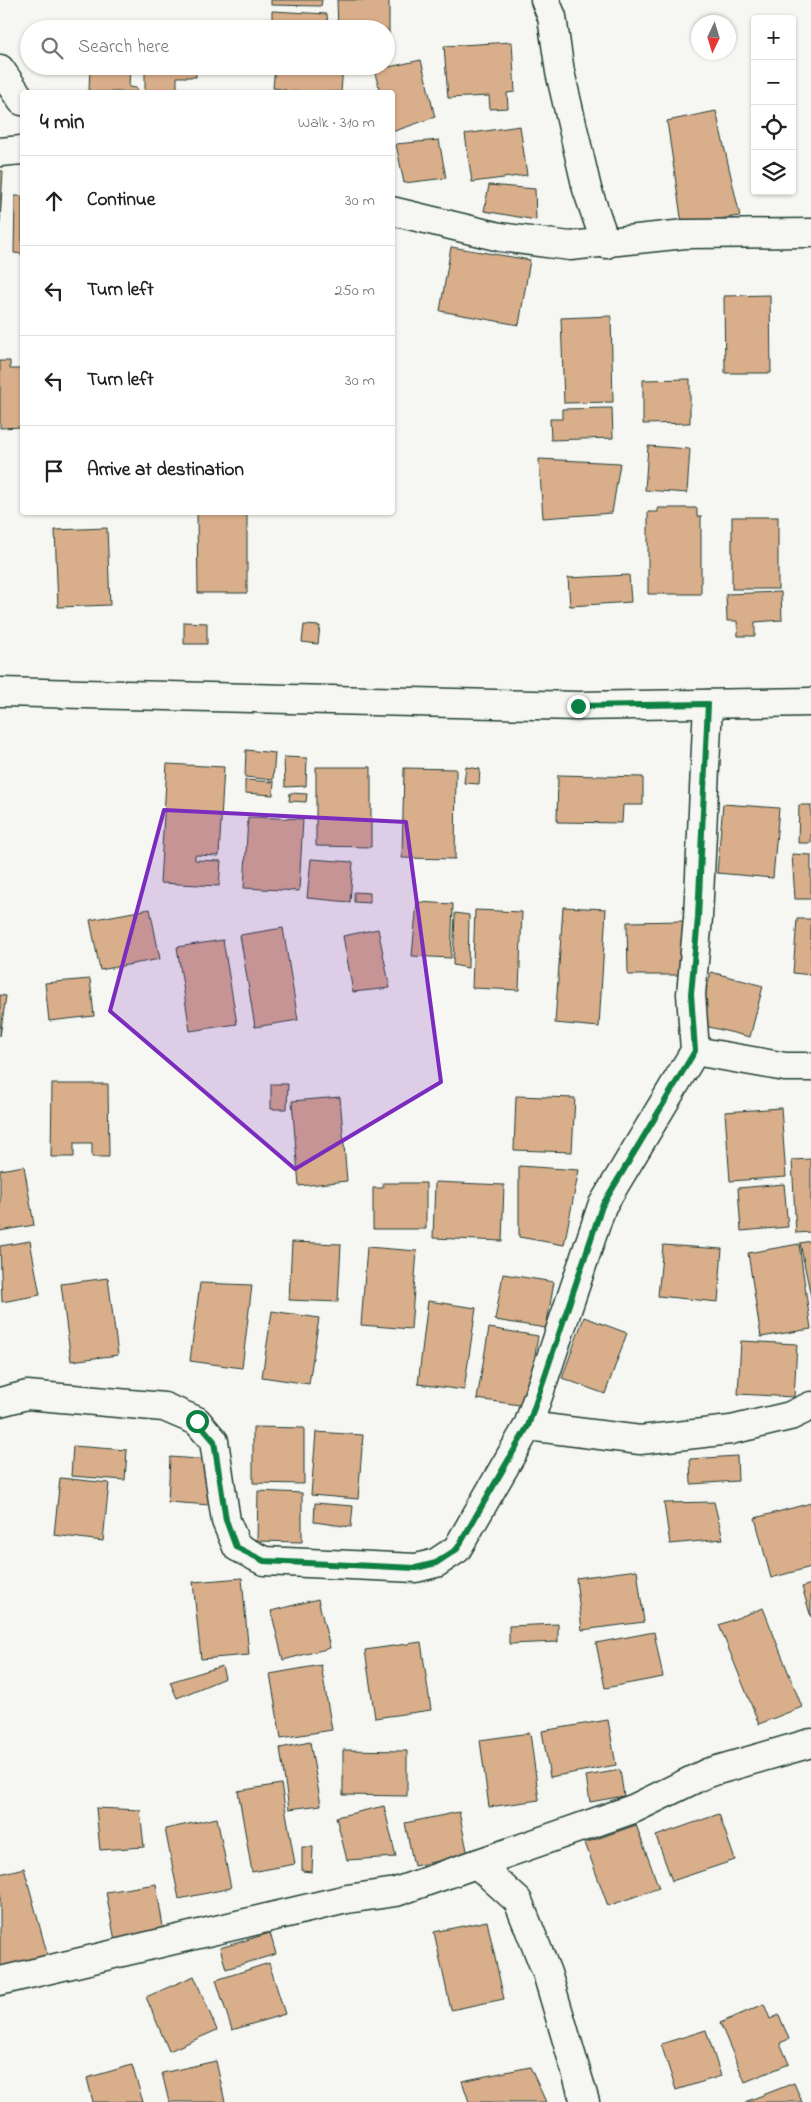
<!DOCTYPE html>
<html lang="en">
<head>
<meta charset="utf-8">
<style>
	:root { --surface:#fff; --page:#f2f2f2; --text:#202124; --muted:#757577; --line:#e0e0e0 }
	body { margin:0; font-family:"Indie Flower",sans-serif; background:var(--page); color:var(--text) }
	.controls { position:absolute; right:15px; top:15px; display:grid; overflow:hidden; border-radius:5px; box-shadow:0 1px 4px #0004 }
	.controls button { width:45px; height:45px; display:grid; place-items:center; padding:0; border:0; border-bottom:1px solid var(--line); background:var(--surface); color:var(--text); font:25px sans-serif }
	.compass { position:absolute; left:691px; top:15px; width:45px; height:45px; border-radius:50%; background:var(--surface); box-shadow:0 1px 4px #0004; rotate:184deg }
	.stop { position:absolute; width:15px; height:15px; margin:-11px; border:4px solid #0b8043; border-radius:50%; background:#fff }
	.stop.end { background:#0b8043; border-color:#fff; box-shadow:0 1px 5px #0008 }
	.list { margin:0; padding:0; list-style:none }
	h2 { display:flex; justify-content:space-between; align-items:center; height:65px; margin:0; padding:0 20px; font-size:21px }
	h2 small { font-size:16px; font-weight:400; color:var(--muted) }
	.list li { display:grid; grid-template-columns:32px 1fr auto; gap:15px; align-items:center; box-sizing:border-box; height:90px; padding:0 20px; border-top:1px solid var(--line) }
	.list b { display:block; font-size:19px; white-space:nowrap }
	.list em { font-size:16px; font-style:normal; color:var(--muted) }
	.icon { flex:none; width:28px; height:28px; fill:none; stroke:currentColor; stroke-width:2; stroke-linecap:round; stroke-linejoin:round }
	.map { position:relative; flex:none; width:811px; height:2102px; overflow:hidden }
	.search { position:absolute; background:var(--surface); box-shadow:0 1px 4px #0004; left:20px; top:20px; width:375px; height:55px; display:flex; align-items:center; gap:12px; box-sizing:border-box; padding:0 18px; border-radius:28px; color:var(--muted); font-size:19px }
	.panel { position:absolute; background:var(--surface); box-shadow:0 1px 4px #0004; left:20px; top:90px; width:375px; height:425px; border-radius:5px }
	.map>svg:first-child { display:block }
	.building { fill:#d9ae8a; stroke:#1f3d34 }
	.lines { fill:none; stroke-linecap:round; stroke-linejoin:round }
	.minor-casing { stroke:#1f3d34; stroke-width:31 }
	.secondary-casing { stroke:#1f3d34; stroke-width:31 }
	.minor { stroke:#f6f6f2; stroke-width:28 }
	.secondary { stroke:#f6f6f2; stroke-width:28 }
	.route { stroke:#0b8043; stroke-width:6 }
	.marked { fill:#7b2cbf; fill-opacity:0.2; stroke:#7b2cbf; stroke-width:4; stroke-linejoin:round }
</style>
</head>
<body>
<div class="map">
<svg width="811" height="2102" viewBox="0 0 811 2102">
	<rect width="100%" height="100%" fill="#f6f6f2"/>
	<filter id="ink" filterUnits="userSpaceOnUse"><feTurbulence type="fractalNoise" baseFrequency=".02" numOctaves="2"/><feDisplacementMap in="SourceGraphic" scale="10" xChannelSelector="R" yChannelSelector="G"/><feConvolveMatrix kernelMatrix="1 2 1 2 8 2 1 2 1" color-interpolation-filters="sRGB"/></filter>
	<g filter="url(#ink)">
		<!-- building -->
		<g class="building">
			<polygon points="271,0 322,0 321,6 271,5"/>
			<polygon points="337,0 389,0 389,35 386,35 386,29 338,29"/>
			<polygon points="272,11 327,14 328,29 272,29"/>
			<polygon points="512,42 515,92 507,93 508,108 490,109 489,96 448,98 444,46"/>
			<polygon points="421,60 435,117 392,132 392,92 380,92 373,66 386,66 386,63 389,67"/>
			<polygon points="90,66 130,68 129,87 137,88 137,92 89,92"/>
			<polygon points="145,66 196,66 196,77 177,77 177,92 145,92"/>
			<polygon points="275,66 343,66 341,92 285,92 286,90 273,88"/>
			<polygon points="716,111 740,216 682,224 667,121"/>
			<polygon points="520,126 527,175 472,182 465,134"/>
			<polygon points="439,140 446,178 404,183 396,144"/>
			<polygon points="0,171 3,171 0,223"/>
			<polygon points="489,185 535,189 536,220 484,211"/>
			<polygon points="15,196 22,196 22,254 14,253"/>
			<polygon points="451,247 530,260 519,325 440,311"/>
			<polygon points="770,295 771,373 725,373 724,296"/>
			<polygon points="611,316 613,402 564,403 561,318"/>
			<polygon points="0,361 10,361 10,369 22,369 22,427 0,428"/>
			<polygon points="690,379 690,423 643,424 643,380"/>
			<polygon points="612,408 613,438 551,440 550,419 562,419 562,409"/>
			<polygon points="648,446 690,449 687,493 645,490"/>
			<polygon points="539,459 620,463 612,513 543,518"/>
			<polygon points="658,508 697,508 697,516 701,516 701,594 648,594 648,512 658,512"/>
			<polygon points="197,512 247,512 247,593 198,593"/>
			<rect x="732" y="517" width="46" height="72"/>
			<polygon points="107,528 110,605 58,607 55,530"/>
			<polygon points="629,575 631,602 570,606 568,578"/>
			<polygon points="781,592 782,620 755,622 755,636 738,636 737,621 727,621 726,594"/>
			<polygon points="184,622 207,623 207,644 184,644"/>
			<polygon points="304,625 320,626 318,644 302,642"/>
			<polygon points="246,750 275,753 273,780 245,777"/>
			<polygon points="284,757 307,758 306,786 285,787"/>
			<polygon points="167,764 224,767 219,856 195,855 195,860 221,861 219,886 160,883"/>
			<polygon points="316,767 371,767 371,847 316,846"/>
			<polygon points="466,767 480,769 479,784 464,783"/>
			<polygon points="404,768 456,769 455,859 402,858"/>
			<polygon points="558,775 643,777 643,805 623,805 622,823 557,822"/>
			<polygon points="245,780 274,782 273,795 245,793"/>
			<polygon points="290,793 307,794 306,802 289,801"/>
			<polygon points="723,804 779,808 773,878 717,873"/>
			<polygon points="799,805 811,805 811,843 798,843"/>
			<polygon points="248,817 303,819 299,891 244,888"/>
			<polygon points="792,854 811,855 811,899 795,899"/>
			<polygon points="311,859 353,862 350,902 307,898"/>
			<polygon points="354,892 370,893 370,903 354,902"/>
			<polygon points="417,902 453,904 451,958 412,956"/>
			<polygon points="563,907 606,909 599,1027 555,1023"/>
			<polygon points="150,909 160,959 100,970 90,920"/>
			<polygon points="475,910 522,912 519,990 472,988"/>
			<polygon points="455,913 469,915 468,968 453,965"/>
			<polygon points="797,919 811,919 811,975 793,973"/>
			<polygon points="683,921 683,975 628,975 627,922"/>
			<polygon points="283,928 298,1020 255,1027 240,935"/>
			<polygon points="378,929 390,988 353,992 343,936"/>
			<polygon points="223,940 237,1024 190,1031 177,947"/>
			<polygon points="711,972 763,986 750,1037 697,1024"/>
			<polygon points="90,979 94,1016 49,1021 45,983"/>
			<polygon points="0,995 6,996 0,1036"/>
			<polygon points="52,1084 108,1084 109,1157 92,1157 92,1143 74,1143 74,1157 51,1157"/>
			<polygon points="271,1084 288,1084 287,1109 271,1109"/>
			<polygon points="516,1096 575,1098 572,1152 514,1150"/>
			<polygon points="340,1097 347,1181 299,1186 292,1101"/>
			<polygon points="781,1108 786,1177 730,1181 725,1112"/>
			<polygon points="811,1159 811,1232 796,1233 792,1160"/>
			<polygon points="24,1166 34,1225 0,1231 0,1170"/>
			<polygon points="519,1166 579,1170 564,1245 519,1237"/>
			<polygon points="435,1182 504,1185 502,1241 433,1238"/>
			<polygon points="383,1183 426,1183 426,1229 373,1229 373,1188 383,1188"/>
			<polygon points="784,1184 788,1227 741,1231 738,1188"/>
			<polygon points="30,1241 40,1295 2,1302 0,1246"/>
			<polygon points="811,1241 811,1297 800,1243"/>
			<polygon points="292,1242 341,1244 338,1302 289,1300"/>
			<polygon points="799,1244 811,1329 761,1337 748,1253"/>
			<polygon points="663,1245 722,1249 718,1302 658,1296"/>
			<polygon points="367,1247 417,1251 411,1329 361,1325"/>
			<polygon points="503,1274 554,1282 546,1328 495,1320"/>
			<polygon points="108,1278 118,1355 71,1361 61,1284"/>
			<polygon points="200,1283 252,1285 242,1368 190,1361"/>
			<polygon points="428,1301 476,1308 464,1390 418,1384"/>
			<polygon points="272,1311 319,1318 309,1384 262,1377"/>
			<polygon points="584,1317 627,1333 605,1394 562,1378"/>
			<polygon points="489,1328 538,1336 527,1406 477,1399"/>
			<polygon points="741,1341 797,1344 794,1397 738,1394"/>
			<polygon points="253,1427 304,1428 304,1484 253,1483"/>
			<polygon points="316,1432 363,1435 358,1499 311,1495"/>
			<polygon points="73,1446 127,1450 125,1480 71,1476"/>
			<polygon points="737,1456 738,1481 691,1484 690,1459"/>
			<polygon points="170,1457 212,1460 210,1505 168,1502"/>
			<polygon points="60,1478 109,1483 103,1541 54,1535"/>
			<polygon points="258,1491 302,1493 302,1542 257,1541"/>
			<polygon points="714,1502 723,1539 670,1544 664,1503"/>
			<polygon points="315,1503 353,1506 351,1527 314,1522"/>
			<polygon points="811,1503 811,1567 771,1578 755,1518"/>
			<polygon points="637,1570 644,1622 582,1630 576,1578"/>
			<polygon points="242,1578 249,1655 201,1659 193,1582"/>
			<polygon points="811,1584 811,1617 802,1587"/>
			<polygon points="318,1599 330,1648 283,1660 271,1611"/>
			<polygon points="763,1608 802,1707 759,1724 719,1625"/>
			<polygon points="558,1624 558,1642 509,1644 509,1626"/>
			<polygon points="654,1632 663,1677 605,1688 596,1643"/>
			<polygon points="421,1642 431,1710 375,1718 365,1650"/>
			<polygon points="321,1665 332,1730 281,1738 270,1674"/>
			<polygon points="222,1666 225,1678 177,1698 170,1682"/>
			<polygon points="608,1720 616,1765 550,1777 542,1731"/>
			<polygon points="530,1733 539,1800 489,1807 480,1740"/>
			<polygon points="310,1742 321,1805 289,1809 280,1748"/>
			<polygon points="343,1750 407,1751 407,1796 343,1795"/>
			<polygon points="620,1770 624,1796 590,1802 586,1776"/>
			<polygon points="281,1784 295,1864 252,1872 238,1791"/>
			<polygon points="384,1806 396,1857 347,1860 336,1817"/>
			<polygon points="96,1808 140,1810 144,1847 100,1850"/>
			<polygon points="459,1812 468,1855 414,1866 405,1823"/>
			<polygon points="719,1814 735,1860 672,1881 656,1836"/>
			<polygon points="217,1818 231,1888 179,1899 165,1829"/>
			<polygon points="636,1825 659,1888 608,1906 585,1843"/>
			<polygon points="302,1847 313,1847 312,1872 302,1871"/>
			<polygon points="24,1868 49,1961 0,1974 0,1874"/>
			<polygon points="156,1884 164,1933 115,1941 106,1892"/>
			<polygon points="487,1921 504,1999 451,2010 434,1932"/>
			<polygon points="270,1933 276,1954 226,1969 220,1948"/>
			<polygon points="269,1963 285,2014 232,2030 216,1980"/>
			<polygon points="194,1976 217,2030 169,2051 146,1997"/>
			<polygon points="764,2004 770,2019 779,2015 789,2039 780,2043 789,2064 745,2082 720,2023"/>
			<polygon points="706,2030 721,2076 676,2090 661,2044"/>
			<polygon points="216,2061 225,2102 169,2102 162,2073"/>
			<polygon points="132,2065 143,2102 93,2102 87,2078"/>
			<polygon points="530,2067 546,2102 469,2102 462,2081"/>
			<polygon points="794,2083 802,2102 745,2102"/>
		</g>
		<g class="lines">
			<!-- minor casing -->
			<g class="minor-casing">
				<g id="minor">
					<polyline points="545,0 552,17 560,72 587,189 606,244"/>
					<polyline points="0,69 22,101"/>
					<polyline points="0,152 22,150"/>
					<polyline points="392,211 500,237 570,246 685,234 811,233"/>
					<polyline points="695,1051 785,1067 811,1067"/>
					<polyline points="0,1402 27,1395 164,1407 197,1421 214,1441 226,1521 237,1547 264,1561 416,1568 436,1563 457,1549 528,1426 602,1206 695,1051 691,994 698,918 708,704"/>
					<polyline points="528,1426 640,1440 731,1430 790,1416 811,1406"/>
					<polyline points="477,1864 518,1901 547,1973 585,2102"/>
					<polyline points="0,1981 347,1899 396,1892 633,1809 707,1773 811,1743"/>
				</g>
			</g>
			<!-- secondary casing -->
			<g class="secondary-casing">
				<polyline id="secondary" points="0,692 578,706 811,702"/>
			</g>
			<!-- minor -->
			<use href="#minor" class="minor"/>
			<!-- secondary -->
			<use href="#secondary" class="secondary"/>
		</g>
	</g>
	<g class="lines" filter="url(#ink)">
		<!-- route -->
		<polyline class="route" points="197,1421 214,1441 226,1520 236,1547 264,1561 416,1568 436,1563 457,1549 528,1426 602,1206 695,1051 691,994 698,918 708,704 578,706"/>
	</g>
	<!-- marked area -->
	<path class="marked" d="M164 810 406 822 441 1082 295 1169 110 1011Z"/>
</svg>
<div class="controls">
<button>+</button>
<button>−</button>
<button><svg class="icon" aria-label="locate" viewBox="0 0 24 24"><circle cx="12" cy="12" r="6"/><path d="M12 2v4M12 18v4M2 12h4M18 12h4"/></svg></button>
<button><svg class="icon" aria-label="layers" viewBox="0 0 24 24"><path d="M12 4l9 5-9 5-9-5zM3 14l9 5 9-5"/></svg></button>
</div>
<svg class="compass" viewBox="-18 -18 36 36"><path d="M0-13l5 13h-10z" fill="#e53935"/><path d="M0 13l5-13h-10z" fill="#757577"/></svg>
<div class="stop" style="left:197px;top:1421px"></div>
<div class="stop end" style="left:578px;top:706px"></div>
<div class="search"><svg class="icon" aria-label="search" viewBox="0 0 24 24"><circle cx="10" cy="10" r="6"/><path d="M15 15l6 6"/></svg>Search here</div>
<section class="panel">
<h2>4 min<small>Walk · 310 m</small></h2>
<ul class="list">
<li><svg class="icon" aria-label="ahead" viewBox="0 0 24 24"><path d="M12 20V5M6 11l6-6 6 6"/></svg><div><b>Continue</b></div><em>30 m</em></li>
<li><svg class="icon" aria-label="left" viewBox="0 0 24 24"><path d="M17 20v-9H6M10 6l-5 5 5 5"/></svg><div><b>Turn left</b></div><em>250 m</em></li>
<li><svg class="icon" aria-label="left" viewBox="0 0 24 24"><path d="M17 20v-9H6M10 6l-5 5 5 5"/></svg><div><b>Turn left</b></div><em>30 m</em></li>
<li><svg class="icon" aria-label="arrive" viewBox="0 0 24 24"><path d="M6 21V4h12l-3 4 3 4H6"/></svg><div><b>Arrive at destination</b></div></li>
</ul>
</section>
</div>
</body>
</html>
